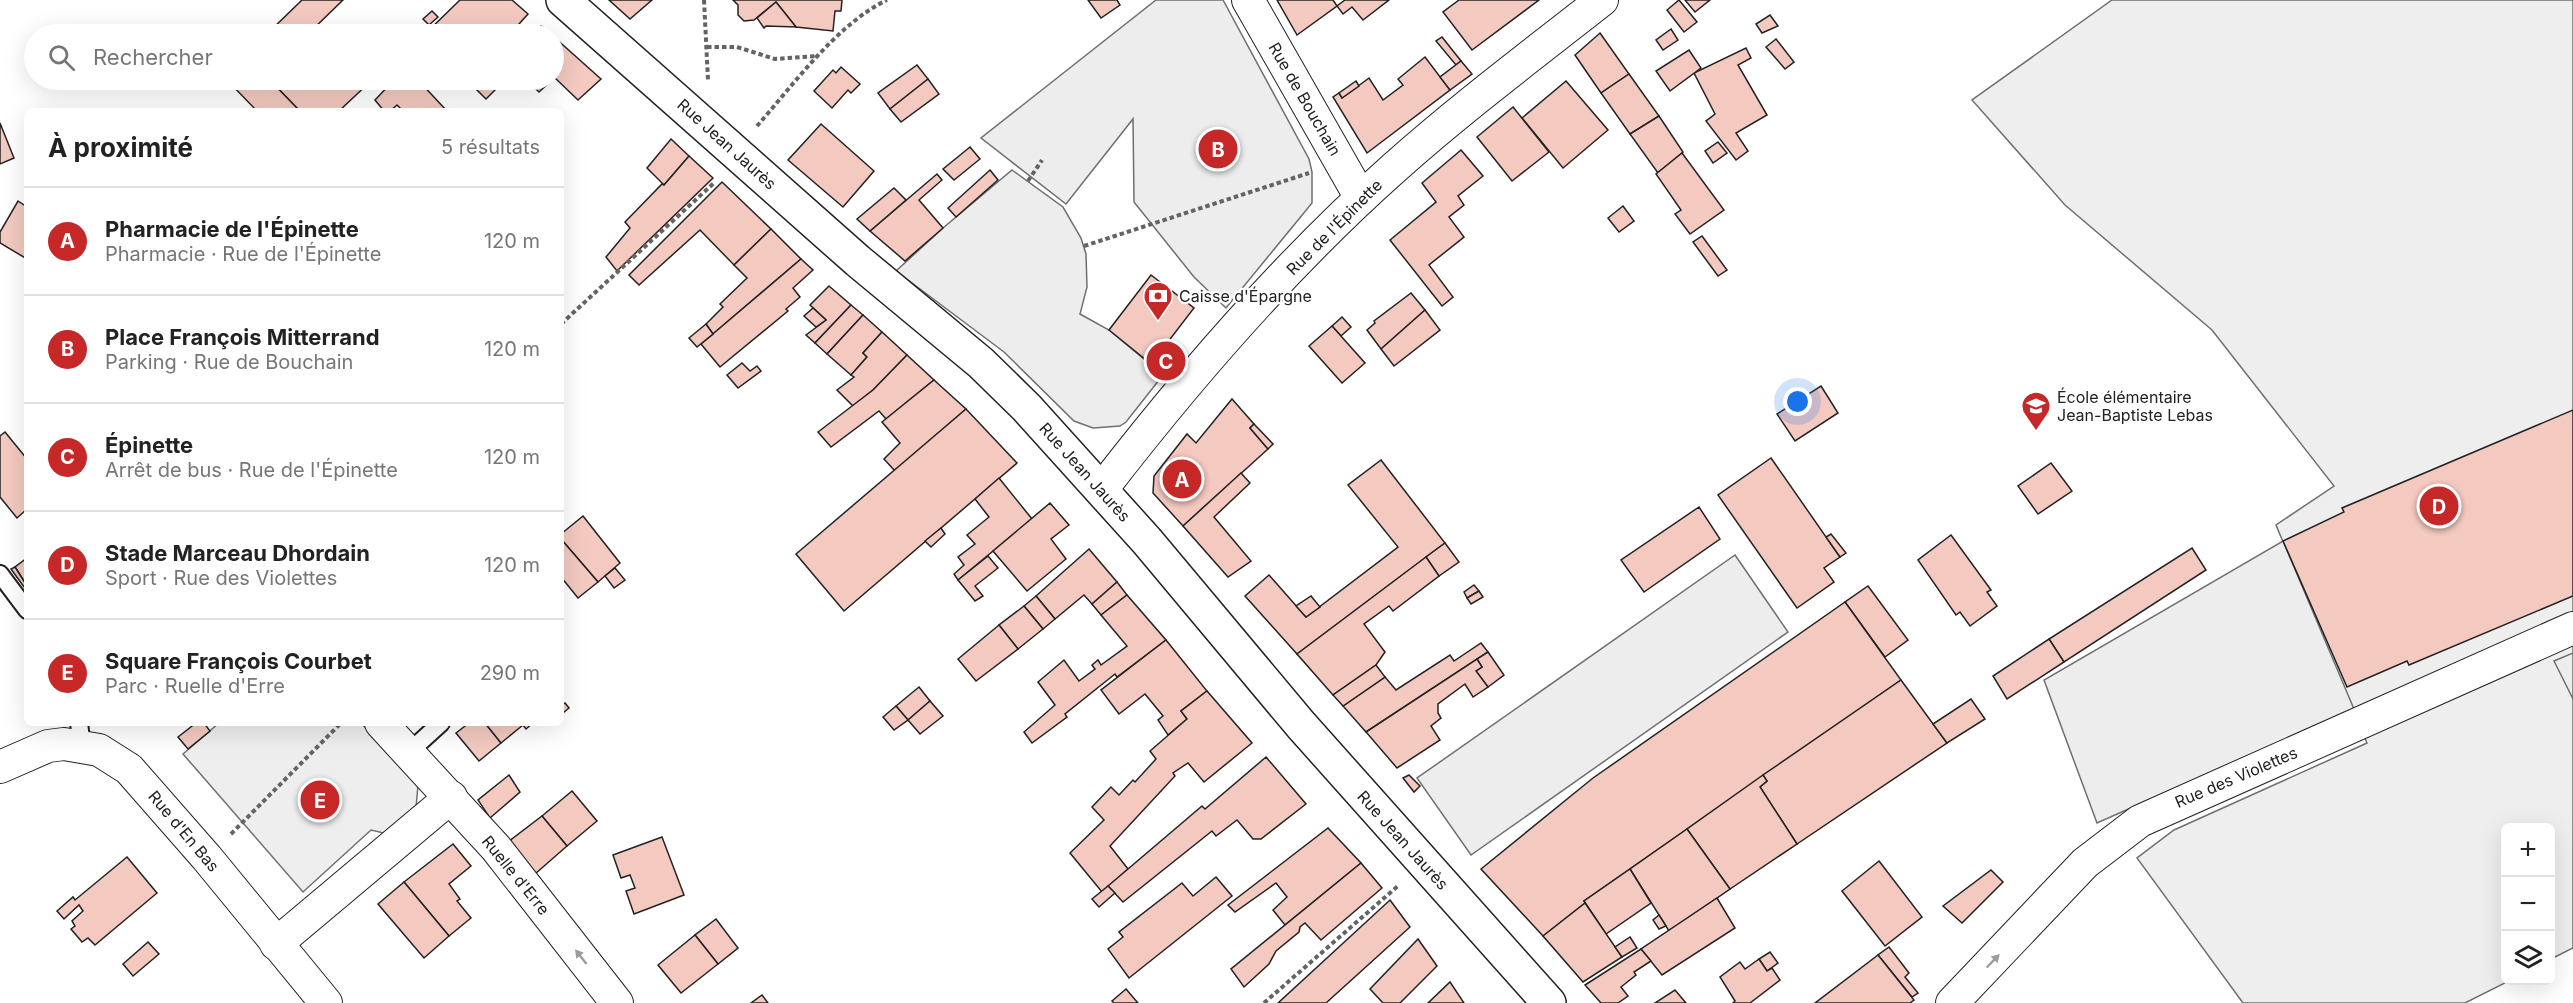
<!DOCTYPE html>
<html lang="fr">
<head>
<meta charset="utf-8">
<style>
	:root { --surface:#fff; --page:#f6f6f6; --text:#222; --muted:#767676; --line:#e0e0e0; --accent:#c62828 }
	body { margin:0; font-family:Inter,sans-serif; background:var(--page); color:var(--text) }
	.controls { position:absolute; right:18px; bottom:18px; display:grid; overflow:hidden; border-radius:9px; box-shadow:0 6px 24px #0002 }
	.controls button { width:54px; height:54px; display:grid; place-items:center; padding:0; border:0; border-bottom:2px solid var(--line); background:var(--surface); color:var(--text); font:30px sans-serif }
	.you { position:absolute; left:1798px; top:402px; width:21px; height:21px; margin:-15px; border:4px solid #fff; border-radius:50%; background:#1a73e8; box-shadow:0 0 0 9px #1a73e833 }
	.badge { display:grid; place-items:center; width:39px; height:39px; border-radius:50%; background:var(--accent); color:#fff; font-size:20px; font-weight:700 }
	.pin { position:absolute; translate:-50% -50%; border:3px solid #fff; box-shadow:0 2px 6px #0006 }
	.list { margin:0; padding:0; list-style:none }
	h2 { display:flex; justify-content:space-between; align-items:center; height:78px; margin:0; padding:0 24px; font-size:26px }
	h2 small { font-size:20px; font-weight:400; color:var(--muted) }
	.list li { display:grid; grid-template-columns:39px 1fr auto; gap:18px; align-items:center; box-sizing:border-box; height:108px; padding:0 24px; border-top:2px solid var(--line) }
	.list b { display:block; font-size:22px; white-space:nowrap }
	.list p { margin:0; font-size:20px; white-space:nowrap; color:var(--muted) }
	.list em { font-size:20px; font-style:normal; color:var(--muted) }
	.icon { flex:none; width:33px; height:33px; fill:none; stroke:currentColor; stroke-width:2; stroke-linecap:round; stroke-linejoin:round }
	.map { position:relative; flex:none; width:2573px; height:1003px; overflow:hidden }
	.search { position:absolute; background:var(--surface); box-shadow:0 6px 24px #0002; left:24px; top:24px; width:540px; height:66px; display:flex; align-items:center; gap:15px; box-sizing:border-box; padding:0 21px; border-radius:33px; color:var(--muted); font-size:22px }
	.panel { position:absolute; background:var(--surface); box-shadow:0 6px 24px #0002; left:24px; top:108px; width:540px; height:618px; border-radius:9px }
	.map>svg:first-child { display:block }
	.green { fill:#eee; stroke:#6f6f6f; stroke-width:1.5 }
	.parking { fill:#ededed; stroke:#6f6f6f; stroke-width:1.5 }
	.building { fill:#f3c9c0; stroke:#222; stroke-width:1.5 }
	.lines { fill:none; stroke-linecap:round; stroke-linejoin:round }
	.service-casing { stroke:#222; stroke-width:20 }
	.minor-casing { stroke:#222; stroke-width:34 }
	.primary-casing { stroke:#222; stroke-width:36 }
	.path { stroke:#646464; stroke-width:4; stroke-dasharray:4.5 3; stroke-linecap:butt }
	.service { stroke:#fff; stroke-width:16 }
	.minor { stroke:#fff; stroke-width:32 }
	.primary { stroke:#fff; stroke-width:33 }
	.oneway { fill:#9c9c9c }
	.labels { text-anchor:middle; stroke-width:4.5; stroke-linejoin:round; paint-order:stroke }
	.street-label { font-size:16px; fill:#222; stroke:#fff }
	.poi-label { font-size:16px; fill:#222; stroke:#fff; text-anchor:start }
</style>
</head>
<body>
<div class="map">
<svg width="2573" height="1003" viewBox="0 0 2573 1003">
	<rect width="100%" height="100%" fill="#fff"/>
	<!-- green -->
	<g class="green">
		<polygon points="2112,0 2573,0 2573,948 2551,959 2550,828 2506,828 2506,980 2509,981 2465,1003 2243,1003 2137,858 2174,830 2367,743 2276,525 2334,486 2212,330 2065,205 1972,100"/>
		<polygon points="219,723 361,723 418,785 416,808 388,834 371,830 303,892 183,754"/>
	</g>
	<!-- parking -->
	<g class="parking">
		<polygon points="1156,0 1223,0 1309,159 1312,172 1312,203 1226,308 1194,277 1134,202 1133,119 1066,204 981,138"/>
		<polygon points="1012,170 1063,207 1081,238 1086,254 1087,287 1080,314 1109,330 1163,375 1126,422 1120,426 1093,428 1074,421 1004,352 896,271 943,228"/>
		<polygon points="2283,541 2354,709 2097,823 2044,680"/>
		<polygon points="1735,555 1788,632 1471,855 1417,778"/>
		<polygon points="2573,653 2573,699 2554,661"/>
	</g>
	<!-- building -->
	<g class="building">
		<polygon points="302,0 343,0 308,34 267,34"/>
		<polygon points="460,0 512,0 528,14 510,34 481,34 476,26 467,34 425,34"/>
		<polygon points="609,0 652,0 630,19"/>
		<polygon points="733,0 842,0 841,11 835,11 833,31 796,27 776,2 754,20 744,21 738,15 738,5"/>
		<polygon points="1088,0 1117,0 1120,5 1101,18"/>
		<polygon points="1277,0 1333,0 1337,6 1297,35"/>
		<polygon points="1345,0 1389,0 1363,20 1352,7 1343,14 1337,6"/>
		<polygon points="1459,0 1539,0 1472,50 1443,12"/>
		<polygon points="1679,0 1697,22 1684,32 1667,10"/>
		<polygon points="1685,0 1710,0 1695,12"/>
		<polygon points="776,2 796,27 766,26 764,28 757,18"/>
		<polygon points="432,11 438,17 429,25 423,19"/>
		<polygon points="1770,15 1778,26 1762,33 1756,24"/>
		<polygon points="541,26 551,34 535,34"/>
		<polygon points="1671,29 1678,40 1663,50 1656,40"/>
		<polygon points="1600,33 1629,74 1601,93 1575,55"/>
		<polygon points="554,37 601,79 578,100 554,77"/>
		<polygon points="1442,37 1461,61 1456,65 1436,41"/>
		<polygon points="1776,39 1794,62 1785,69 1766,47"/>
		<polygon points="1746,48 1751,58 1738,65 1767,115 1736,133 1748,151 1736,160 1706,121 1715,114 1694,73"/>
		<polygon points="1689,50 1701,68 1670,91 1656,71"/>
		<polygon points="1425,57 1450,90 1367,153 1333,97 1339,93 1342,98 1369,78 1383,100 1403,85 1398,79"/>
		<polygon points="1461,61 1472,74 1450,90 1440,77"/>
		<polygon points="917,65 928,79 890,109 878,93"/>
		<polygon points="841,67 860,84 851,93 848,90 832,108 814,91 833,70 836,73"/>
		<polygon points="1629,74 1659,116 1630,134 1601,93"/>
		<polygon points="928,79 939,94 901,122 890,109"/>
		<polygon points="227,80 270,80 300,111 257,111"/>
		<polygon points="270,80 347,80 349,82 352,80 372,80 339,111 300,111"/>
		<polygon points="394,80 418,80 447,111 403,111 397,105 390,111 384,111 375,100"/>
		<polygon points="489,80 505,80 486,99 477,90"/>
		<polygon points="527,80 552,80 539,92"/>
		<polygon points="1356,81 1359,86 1342,98 1339,93"/>
		<polygon points="1566,81 1608,130 1563,168 1522,118"/>
		<polygon points="1513,107 1549,152 1512,181 1477,137"/>
		<polygon points="1659,116 1683,152 1658,173 1630,134"/>
		<polygon points="0,123 14,158 0,164"/>
		<polygon points="821,124 874,171 843,207 788,160"/>
		<polygon points="671,139 689,156 664,185 647,168"/>
		<polygon points="1718,142 1727,153 1713,163 1705,151"/>
		<polygon points="970,147 980,159 954,180 943,169"/>
		<polygon points="1461,150 1483,176 1458,196 1464,205 1449,217 1464,237 1429,265 1453,297 1442,306 1390,240 1436,202 1422,183"/>
		<polygon points="1682,153 1724,210 1690,234 1675,214 1681,210 1656,174"/>
		<polygon points="689,156 713,178 617,271 606,257 630,228 625,222 662,184 664,185"/>
		<polygon points="990,170 998,180 956,217 948,208"/>
		<polygon points="937,174 942,180 919,200 943,228 905,261 870,231"/>
		<polygon points="722,182 771,229 734,265 700,230 639,285 629,275"/>
		<polygon points="894,188 906,200 870,231 857,219"/>
		<polygon points="18,201 27,207 27,259 0,243 0,232"/>
		<polygon points="1623,206 1634,221 1619,232 1608,218"/>
		<polygon points="771,229 801,259 713,334 706,324 723,307 720,304 747,278 734,265"/>
		<polygon points="1702,236 1727,270 1718,276 1693,242"/>
		<polygon points="801,259 813,270 793,288 800,297 786,309 788,311 720,367 701,344"/>
		<polygon points="1151,275 1194,308 1151,364 1109,330"/>
		<polygon points="829,286 851,305 815,343 806,335 826,320 810,305"/>
		<polygon points="1411,293 1425,310 1381,349 1367,330 1375,323 1374,321"/>
		<polygon points="851,305 863,315 827,354 815,343"/>
		<polygon points="813,308 826,320 816,327 804,316"/>
		<polygon points="1425,310 1440,330 1394,366 1381,349"/>
		<polygon points="863,315 882,332 863,353 867,357 851,375 827,354"/>
		<polygon points="1342,317 1351,327 1341,336 1332,326"/>
		<polygon points="706,324 713,334 697,347 689,338"/>
		<polygon points="1332,326 1365,363 1342,383 1309,346"/>
		<polygon points="882,332 907,355 873,390 853,406 837,390 854,377 851,375 867,357 863,353"/>
		<polygon points="907,355 934,380 886,419 879,411 831,447 818,432 873,390"/>
		<polygon points="742,363 750,371 757,366 761,371 738,388 727,375"/>
		<polygon points="934,380 966,409 895,471 884,459 900,443 882,422"/>
		<polygon points="1821,386 1838,413 1795,441 1777,414"/>
		<polygon points="1232,399 1254,424 1250,428 1268,449 1183,526 1153,493 1154,476 1187,434 1196,443"/>
		<polygon points="966,409 1017,463 844,611 796,554"/>
		<polygon points="2573,410 2573,596 2409,665 2407,661 2347,687 2283,541 2344,512 2342,508"/>
		<polygon points="1254,424 1273,444 1268,449 1250,428"/>
		<polygon points="5,432 27,459 27,509 17,518 0,497 0,436"/>
		<polygon points="1771,458 1840,557 1824,568 1834,582 1797,608 1718,495"/>
		<polygon points="1381,460 1445,543 1297,654 1245,596 1269,575 1306,617 1398,547 1348,485"/>
		<polygon points="2051,463 2072,491 2038,514 2018,486"/>
		<polygon points="1241,473 1250,483 1214,517 1251,561 1228,577 1183,526"/>
		<polygon points="999,478 1032,519 958,580 954,574 964,565 958,557 975,544 967,535 989,517 975,499"/>
		<polygon points="1050,503 1069,525 1051,539 1066,559 1027,591 993,551"/>
		<polygon points="1699,507 1720,539 1644,592 1621,560"/>
		<polygon points="583,516 620,563 598,582 561,539 561,534"/>
		<polygon points="941,528 945,534 931,547 925,541"/>
		<polygon points="1831,534 1846,553 1840,557 1826,537"/>
		<polygon points="1951,535 1991,590 1987,592 1997,606 1970,626 1960,612 1956,615 1918,560"/>
		<polygon points="561,539 598,582 578,598 561,577"/>
		<polygon points="1445,543 1459,562 1439,576 1426,557"/>
		<polygon points="2192,548 2206,570 2064,662 2049,639"/>
		<polygon points="1089,549 1117,582 1092,604 1084,595 1055,619 1036,596"/>
		<polygon points="988,556 998,568 975,586 983,596 975,601 958,580"/>
		<polygon points="1426,557 1439,576 1393,611 1389,606 1364,624 1385,652 1376,665 1333,695 1297,654"/>
		<polygon points="27,558 27,586 15,567"/>
		<polygon points="15,567 27,586 27,591 11,569"/>
		<polygon points="615,568 625,580 614,588 605,576"/>
		<polygon points="1117,582 1127,595 1101,615 1092,604"/>
		<polygon points="1474,585 1479,591 1467,598 1464,592"/>
		<polygon points="1868,586 1908,640 1885,657 1845,602"/>
		<polygon points="1479,591 1483,597 1471,604 1467,598"/>
		<polygon points="1127,595 1166,640 1117,677 1115,674 1065,714 1067,717 1032,743 1024,732 1055,705 1038,682 1064,660 1079,681 1095,669 1092,665 1098,660 1101,665 1127,646 1101,615"/>
		<polygon points="1036,596 1055,619 1043,629 1024,606"/>
		<polygon points="1311,596 1320,607 1306,617 1296,606"/>
		<polygon points="1845,602 1901,680 1584,901 1585,903 1543,936 1481,869 1593,778"/>
		<polygon points="1024,606 1043,629 1018,649 999,625"/>
		<polygon points="999,625 1018,649 976,681 958,659"/>
		<polygon points="2049,639 2064,662 2007,699 1993,676"/>
		<polygon points="1166,640 1207,691 1181,711 1187,719 1168,735 1158,720 1163,716 1145,694 1119,714 1101,690"/>
		<polygon points="1481,643 1488,652 1366,732 1343,706 1385,677 1396,690 1450,655 1454,661"/>
		<polygon points="1488,652 1504,675 1488,687 1476,671 1482,667 1477,659"/>
		<polygon points="1477,659 1482,667 1476,671 1488,687 1473,697 1465,684 1438,704 1438,713 1441,718 1431,726 1440,740 1397,768 1366,732"/>
		<polygon points="1376,665 1385,677 1343,706 1333,695"/>
		<polygon points="1901,680 1947,743 1797,844 1760,787 1767,781 1763,775"/>
		<polygon points="919,687 930,701 908,720 896,706"/>
		<polygon points="1207,691 1252,743 1204,782 1188,763 1173,773 1175,776 1110,846 1128,869 1102,892 1070,853 1104,820 1092,807 1111,787 1119,795 1133,780 1135,782 1156,759 1150,751 1187,719 1181,711"/>
		<polygon points="1971,699 1985,719 1947,743 1933,724"/>
		<polygon points="930,701 943,716 920,734 908,720"/>
		<polygon points="565,703 569,708 563,713 561,706"/>
		<polygon points="896,706 908,720 894,730 883,717"/>
		<polygon points="196,723 204,723 210,731 188,749 178,737"/>
		<polygon points="469,723 485,723 501,743 479,761 456,733"/>
		<polygon points="485,723 533,723 526,729 523,725 501,743"/>
		<polygon points="1266,757 1306,804 1261,839 1253,839 1237,820 1216,836 1212,831 1123,902 1108,886 1202,806 1205,809"/>
		<polygon points="509,775 520,792 490,818 478,800"/>
		<polygon points="1409,775 1420,786 1414,792 1403,778"/>
		<polygon points="1763,775 1767,781 1760,787 1797,844 1730,889 1687,829"/>
		<polygon points="572,791 597,821 567,846 542,816"/>
		<polygon points="542,816 567,846 535,874 508,842"/>
		<polygon points="1328,828 1361,863 1285,925 1273,910 1287,897 1276,883 1235,912 1228,905"/>
		<polygon points="1687,829 1730,889 1669,931 1630,869"/>
		<polygon points="662,837 684,895 634,914 626,891 635,888 630,875 621,878 613,855"/>
		<polygon points="453,844 471,866 449,884 460,899 457,901 471,918 449,936 404,882"/>
		<polygon points="127,857 157,893 95,945 88,938 82,942 71,929 75,926 72,921 83,911 79,905 64,919 57,911 73,897 75,900"/>
		<polygon points="1879,861 1922,917 1885,946 1842,891"/>
		<polygon points="1361,863 1382,888 1321,940 1305,923 1300,927 1299,932 1276,951 1269,964 1244,987 1231,969"/>
		<polygon points="1630,869 1651,903 1606,934 1584,901"/>
		<polygon points="1991,870 2003,882 1962,923 1943,906"/>
		<polygon points="1216,877 1232,896 1129,978 1108,949 1123,937 1119,932 1182,883 1193,896"/>
		<polygon points="404,882 449,936 424,958 378,904"/>
		<polygon points="1108,886 1115,893 1099,907 1092,899"/>
		<polygon points="1717,898 1735,928 1662,975 1641,949"/>
		<polygon points="1390,900 1410,927 1326,1003 1278,1003"/>
		<polygon points="1585,903 1622,957 1583,982 1543,936"/>
		<polygon points="1659,915 1666,926 1659,929 1653,920"/>
		<polygon points="716,919 738,948 718,964 695,935"/>
		<polygon points="695,935 718,964 681,993 658,965"/>
		<polygon points="1630,937 1637,948 1622,957 1615,947"/>
		<polygon points="1418,939 1437,966 1400,1003 1383,1003 1370,989"/>
		<polygon points="148,942 159,954 133,976 123,964"/>
		<polygon points="1889,947 1909,973 1905,977 1918,993 1912,997 1878,955"/>
		<polygon points="1641,949 1651,961 1634,972 1636,975 1621,987 1628,996 1618,1003 1601,1003 1585,985"/>
		<polygon points="1770,952 1778,963 1767,971 1759,959"/>
		<polygon points="1878,955 1914,1000 1910,1003 1815,1003"/>
		<polygon points="1759,959 1767,971 1772,968 1780,980 1750,1003 1733,1003 1735,1001 1720,977 1740,962 1745,969"/>
		<polygon points="1450,982 1464,1003 1428,1003"/>
		<polygon points="1126,989 1138,1003 1114,1003 1112,1001"/>
		<polygon points="1675,990 1686,1003 1655,1003"/>
		<polygon points="762,995 768,1003 751,1003"/>
	</g>
	<g class="lines">
		<!-- service casing -->
		<g class="service-casing">
			<g id="service">
				<polyline points="0,574 27,610"/>
				<polyline points="79,723 82,746"/>
				<polyline points="408,753 441,723"/>
			</g>
		</g>
		<!-- minor casing -->
		<g class="minor-casing">
			<g id="minor">
				<polyline points="1248,0 1361,198"/>
				<path d="M1102 489C1190 375 1286 264 1394 168 1460 109 1532 55 1602 0"/>
				<polyline points="381,723 496,848 617,1003"/>
				<polyline points="0,767 48,746 64,744 99,750 129,769 207,858 326,1003"/>
				<polyline points="276,944 451,797"/>
				<polyline points="1952,1003 2085,863 2140,821 2573,628"/>
			</g>
		</g>
		<!-- primary casing -->
		<g class="primary-casing">
			<polyline id="primary" points="563,0 858,261 981,363 1027,408 1147,541 1301,725 1549,1003"/>
		</g>
		<!-- path -->
		<g class="path">
			<polyline points="704,0 708,80"/>
			<polyline points="707,47 737,47 775,59 818,56"/>
			<path d="M757 126C794 84 837 24 887 0"/>
			<polyline points="1028,181 1042,160"/>
			<polyline points="1084,246 1309,173"/>
			<polyline points="561,324 715,182"/>
			<polyline points="231,834 341,723"/>
			<polyline points="1264,1003 1399,885"/>
		</g>
		<!-- service -->
		<use href="#service" class="service"/>
		<!-- minor -->
		<use href="#minor" class="minor"/>
		<!-- primary -->
		<use href="#primary" class="primary"/>
	</g>
	<!-- one-way arrows -->
	<defs><path id="oneway-solid" d="M-6-.8H1V-3.2L6.5 0L1 3.2V.8H-6Z" transform="scale(1.5)"/></defs>
	<g class="oneway">
		<use href="#oneway-solid" transform="translate(581 957) rotate(-128)"/>
		<use href="#oneway-solid" transform="translate(1993 961) rotate(-46)"/>
	</g>
	<!-- icons -->
	<defs>
		<g id="bank-pin" transform="scale(1.5)"><path d="M0 17L-7.5 6A9.5 9.5 0 1 1 7.5 6Z" fill="#c62828" stroke="#fff"/><path d="M-6-4H6V4H-6ZM0-2.3a2.3 2.3 0 1 0 0 4.6a2.3 2.3 0 1 0 0-4.6Z" fill="#fff"/></g>
		<g id="school-pin" transform="scale(1.5)"><path d="M0 17L-7.5 6A9.5 9.5 0 1 1 7.5 6Z" fill="#c62828" stroke="#fff"/><path d="M0-5L7-2L0 1L-7-2ZM-4 1L0 2.5L4 1V4Q0 6-4 4Z" fill="#fff"/></g>
	</defs>
	<g fill-rule="evenodd">
		<use href="#bank-pin" x="1158" y="296"/>
		<use href="#school-pin" x="2036" y="406"/>
	</g>
	<g class="labels">
		<!-- street labels -->
		<g class="street-label">
			<text transform="translate(1305 99) rotate(60)" y="6">Rue de Bouchain</text>
			<text transform="translate(727 144) rotate(42)" y="6">Rue Jean Jaurès</text>
			<text transform="translate(1334 227) rotate(-45)" y="6">Rue de l'Épinette</text>
			<text transform="translate(1085 472) rotate(48)" y="6">Rue Jean Jaurès</text>
			<text transform="translate(2236 777) rotate(-23)" y="6">Rue des Violettes</text>
			<text transform="translate(184 831) rotate(50)" y="6">Rue d'En Bas</text>
			<text transform="translate(1403 840) rotate(48)" y="6">Rue Jean Jaurès</text>
			<text transform="translate(516 875) rotate(51)" y="6">Ruelle d'Erre</text>
		</g>
		<!-- poi labels -->
		<g class="poi-label">
			<text x="1179" y="302">Caisse d'Épargne</text>
			<text x="2057" y="403">École élémentaire<tspan x="2057" dy="18">Jean-Baptiste Lebas</tspan></text>
		</g>
	</g>
</svg>
<div class="controls">
<button>+</button>
<button>−</button>
<button><svg class="icon" aria-label="layers" viewBox="0 0 24 24"><path d="M12 4l9 5-9 5-9-5zM3 14l9 5 9-5"/></svg></button>
</div>
<div class="you"></div>
<div class="pin badge" style="left:1182px;top:479px">A</div>
<div class="pin badge" style="left:1218px;top:149px">B</div>
<div class="pin badge" style="left:1166px;top:361px">C</div>
<div class="pin badge" style="left:2439px;top:506px">D</div>
<div class="pin badge" style="left:320px;top:800px">E</div>
<div class="search"><svg class="icon" aria-label="search" viewBox="0 0 24 24"><circle cx="10" cy="10" r="6"/><path d="M15 15l6 6"/></svg>Rechercher</div>
<section class="panel">
<h2>À proximité<small>5 résultats</small></h2>
<ul class="list">
<li><span class="badge">A</span><div><b>Pharmacie de l'Épinette</b><p>Pharmacie · Rue de l'Épinette</p></div><em>120 m</em></li>
<li><span class="badge">B</span><div><b>Place François Mitterrand</b><p>Parking · Rue de Bouchain</p></div><em>120 m</em></li>
<li><span class="badge">C</span><div><b>Épinette</b><p>Arrêt de bus · Rue de l'Épinette</p></div><em>120 m</em></li>
<li><span class="badge">D</span><div><b>Stade Marceau Dhordain</b><p>Sport · Rue des Violettes</p></div><em>120 m</em></li>
<li><span class="badge">E</span><div><b>Square François Courbet</b><p>Parc · Ruelle d'Erre</p></div><em>290 m</em></li>
</ul>
</section>
</div>
</body>
</html>
